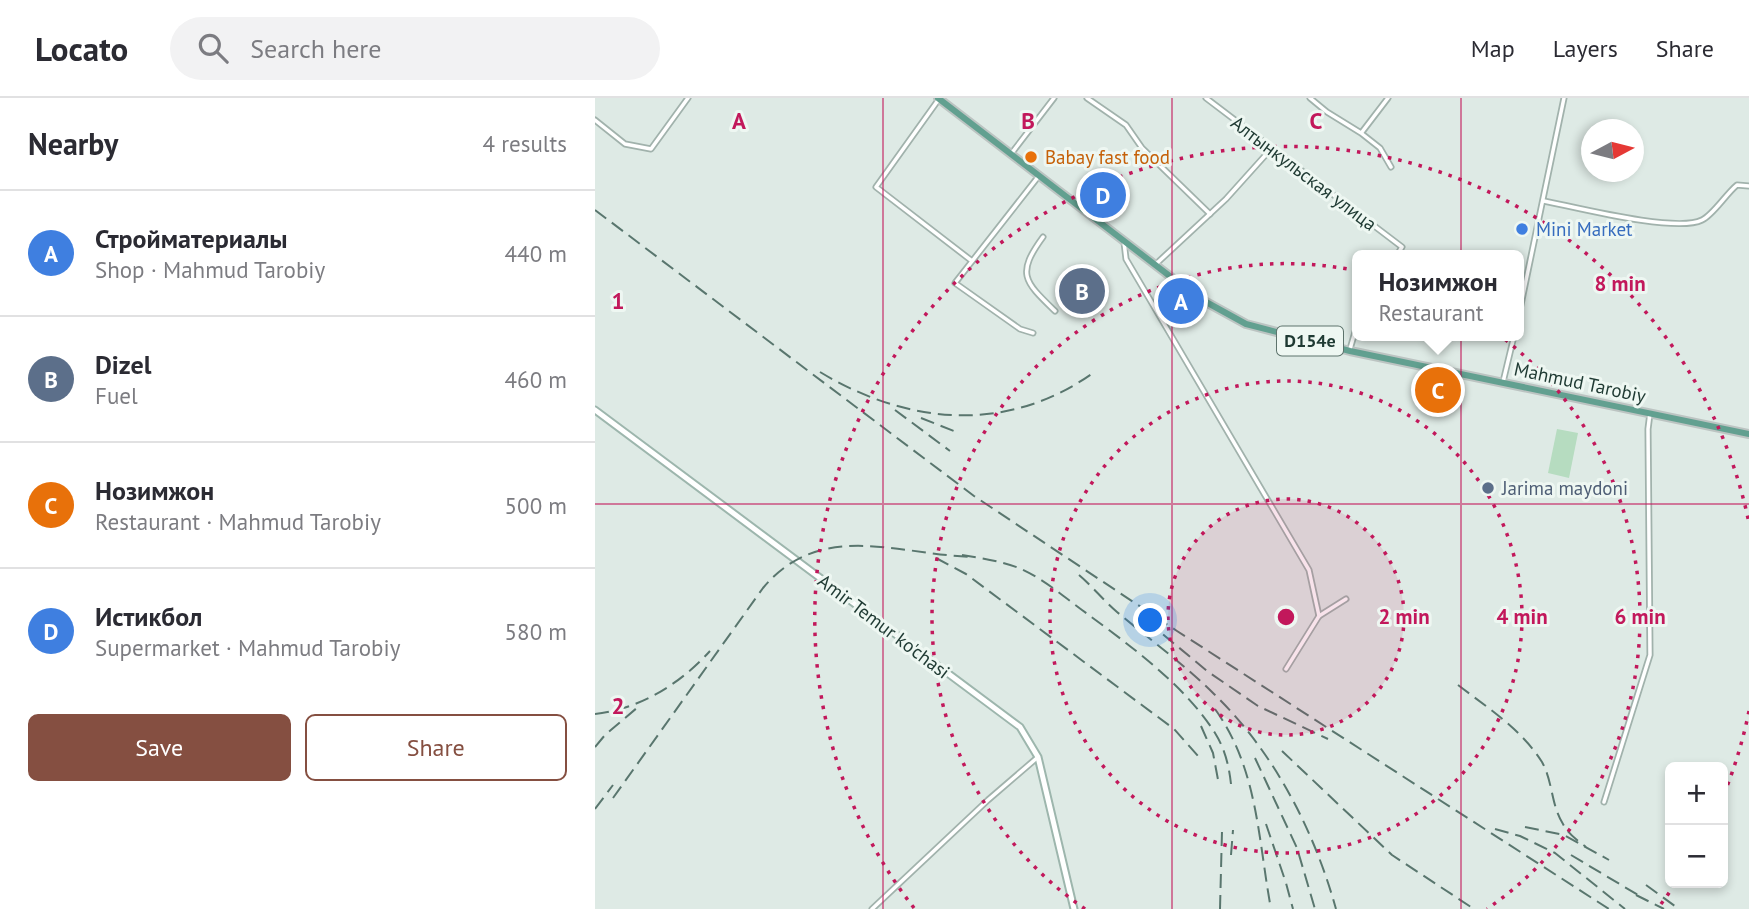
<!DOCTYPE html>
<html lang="en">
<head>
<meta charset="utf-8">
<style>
	:root { --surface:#fff; --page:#f2f2f3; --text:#2b2b33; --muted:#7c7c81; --line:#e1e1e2; --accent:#854f41 }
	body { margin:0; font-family:"PT Sans",sans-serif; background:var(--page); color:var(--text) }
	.controls { position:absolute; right:21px; bottom:21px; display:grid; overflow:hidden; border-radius:10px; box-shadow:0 4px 10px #0003 }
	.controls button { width:63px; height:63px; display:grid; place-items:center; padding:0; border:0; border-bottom:2px solid var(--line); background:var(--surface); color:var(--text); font:35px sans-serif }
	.compass { position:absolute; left:986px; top:21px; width:63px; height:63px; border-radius:50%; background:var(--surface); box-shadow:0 4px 10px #0003; rotate:83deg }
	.you { position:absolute; left:556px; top:523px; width:24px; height:24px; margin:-18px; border:5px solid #fff; border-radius:50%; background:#1a73e8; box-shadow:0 0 0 10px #1a73e833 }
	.badge { display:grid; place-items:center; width:46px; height:46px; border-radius:50%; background:var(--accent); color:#fff; font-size:23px; font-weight:700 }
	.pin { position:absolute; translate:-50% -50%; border:4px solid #fff; box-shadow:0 2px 7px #0006 }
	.popup { position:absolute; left:757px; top:152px; width:172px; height:91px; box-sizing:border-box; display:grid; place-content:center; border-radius:10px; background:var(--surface); filter:drop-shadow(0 2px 5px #0005); font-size:23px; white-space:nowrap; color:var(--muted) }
	.popup b { font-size:26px; color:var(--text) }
	.popup::after { content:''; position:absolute; left:50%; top:100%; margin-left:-14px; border:14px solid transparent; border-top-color:var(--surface) }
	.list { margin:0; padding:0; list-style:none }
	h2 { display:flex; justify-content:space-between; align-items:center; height:91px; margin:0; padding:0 28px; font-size:30px }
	h2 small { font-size:23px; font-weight:400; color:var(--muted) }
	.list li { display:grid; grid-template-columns:46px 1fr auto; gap:21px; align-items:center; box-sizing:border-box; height:126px; padding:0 28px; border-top:2px solid var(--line) }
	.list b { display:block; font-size:26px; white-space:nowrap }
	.list p { margin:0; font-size:23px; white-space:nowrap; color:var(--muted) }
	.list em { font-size:23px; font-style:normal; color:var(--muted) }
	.actions { display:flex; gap:14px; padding:21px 28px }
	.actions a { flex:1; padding:16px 0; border:2px solid var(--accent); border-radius:10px; text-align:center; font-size:24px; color:var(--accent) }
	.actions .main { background:var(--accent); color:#fff }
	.icon { flex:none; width:38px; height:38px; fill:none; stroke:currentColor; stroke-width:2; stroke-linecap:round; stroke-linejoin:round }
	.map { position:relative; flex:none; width:1154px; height:811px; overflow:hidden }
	header { display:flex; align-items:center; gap:42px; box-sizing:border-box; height:98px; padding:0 35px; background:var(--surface); border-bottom:2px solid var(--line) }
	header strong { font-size:33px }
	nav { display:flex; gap:38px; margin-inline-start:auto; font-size:24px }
	.search { width:490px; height:63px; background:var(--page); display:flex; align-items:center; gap:18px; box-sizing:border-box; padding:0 24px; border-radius:38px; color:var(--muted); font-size:26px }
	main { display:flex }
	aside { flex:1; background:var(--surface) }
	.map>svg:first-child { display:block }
	.green { fill:#b6dcc0 }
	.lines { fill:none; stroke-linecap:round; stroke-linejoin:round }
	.street-casing { stroke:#a1b2ac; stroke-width:7 }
	.secondary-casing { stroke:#9db6ad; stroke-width:9 }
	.primary-casing { stroke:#bcc4c2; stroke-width:10 }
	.street { stroke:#fff; stroke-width:3.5 }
	.secondary { stroke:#fff; stroke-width:5 }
	.primary { stroke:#62a090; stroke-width:6 }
	.rail { stroke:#59766e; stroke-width:2; stroke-dasharray:14 7; stroke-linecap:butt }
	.grid { fill:none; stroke:#c2185b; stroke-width:2; stroke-opacity:0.55 }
	.ring { fill:none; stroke:#c2185b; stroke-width:3.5; stroke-dasharray:3.5 7 }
	.food-dot { fill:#e8710a; stroke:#eef7f2; stroke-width:2.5 }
	.shop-dot { fill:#3f7fe0; stroke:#eef7f2; stroke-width:2.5 }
	.service-dot { fill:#5c6f8a; stroke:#eef7f2; stroke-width:2.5 }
	.labels { text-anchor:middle; stroke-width:6; stroke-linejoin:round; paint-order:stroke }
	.shield { fill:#eef7f2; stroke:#5d736c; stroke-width:2 }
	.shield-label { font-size:18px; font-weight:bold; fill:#1f3a33 }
	.food-label { font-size:19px; fill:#c56008; stroke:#eef7f2; text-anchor:start }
	.street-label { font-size:19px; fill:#1f3a33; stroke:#eef7f2 }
	.shop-label { font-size:19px; fill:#366cbe; stroke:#eef7f2; text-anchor:start }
	.service-label { font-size:19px; fill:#4e5e75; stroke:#eef7f2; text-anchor:start }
	.grid-label { font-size:23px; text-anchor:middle; font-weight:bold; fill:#c2185b; stroke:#eef7f2; stroke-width:6; stroke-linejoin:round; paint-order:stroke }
	.centre { fill:#c2185b; stroke:#eef7f2; stroke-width:3.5 }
	.ring-label { font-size:21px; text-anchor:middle; font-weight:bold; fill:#c2185b; stroke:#eef7f2; stroke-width:6; stroke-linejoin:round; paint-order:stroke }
</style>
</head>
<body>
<header>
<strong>Locato</strong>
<div class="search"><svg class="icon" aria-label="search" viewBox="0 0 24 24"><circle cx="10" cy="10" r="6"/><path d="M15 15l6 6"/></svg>Search here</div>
<nav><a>Map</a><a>Layers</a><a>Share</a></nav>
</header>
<main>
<aside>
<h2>Nearby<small>4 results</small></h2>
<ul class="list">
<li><span class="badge" style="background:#3f7fe0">A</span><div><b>Стройматериалы</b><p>Shop · Mahmud Tarobiy</p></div><em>440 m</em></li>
<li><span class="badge" style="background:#5c6f8a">B</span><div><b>Dizel</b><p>Fuel</p></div><em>460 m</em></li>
<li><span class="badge" style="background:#e8710a">C</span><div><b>Нозимжон</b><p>Restaurant · Mahmud Tarobiy</p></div><em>500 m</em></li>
<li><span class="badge" style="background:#3f7fe0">D</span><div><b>Истикбол</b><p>Supermarket · Mahmud Tarobiy</p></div><em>580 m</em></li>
</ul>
<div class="actions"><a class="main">Save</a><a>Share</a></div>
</aside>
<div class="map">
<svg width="1154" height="811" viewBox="0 0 1154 811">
	<rect width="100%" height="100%" fill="#deeae5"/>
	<!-- green -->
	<polygon class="green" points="962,331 983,335 974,380 953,375"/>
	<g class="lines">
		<!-- street casing -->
		<g class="street-casing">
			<g id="street">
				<polyline points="492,0 531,27 547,50 615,116"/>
				<polyline points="611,0 807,149 802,157"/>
				<polyline points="715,0 732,14 766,35 785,50 796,69"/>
				<polyline points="344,1 281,89 377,163"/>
				<polyline points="0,22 30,46 56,51 93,0"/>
				<polyline points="767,34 793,0"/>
				<polyline points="416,56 459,0"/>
				<path d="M949 103C980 109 1081 135 1107 122 1118 117 1131 96 1142 87L1154 88"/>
				<path d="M448 139C421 176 429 183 460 213"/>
				<polyline points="529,144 531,161 714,472 724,518 691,571"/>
				<polyline points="561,166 631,101 676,51"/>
				<polyline points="924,216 969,0"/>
				<polyline points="438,235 425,231 360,185 443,79"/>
				<polyline points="755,251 762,227"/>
				<polyline points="908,284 919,238"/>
				<polyline points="724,518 751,501"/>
				<polyline points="1009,704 1055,557 1053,331 1055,315"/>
				<polyline points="277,811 393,702 443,659"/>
			</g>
		</g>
		<!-- secondary casing -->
		<g class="secondary-casing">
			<polyline id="secondary" points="0,312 425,629 443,659 479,811"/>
		</g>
		<!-- primary casing -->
		<g class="primary-casing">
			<polyline id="primary" points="343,0 602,199 651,226 755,253 1154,336"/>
		</g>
		<!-- street -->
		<use href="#street" class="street"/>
		<!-- secondary -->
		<use href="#secondary" class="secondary"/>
		<!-- primary -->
		<use href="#primary" class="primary"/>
		<!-- rail -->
		<g class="rail">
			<polyline points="0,112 379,398 582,533 1014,811"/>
			<path d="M225 274C313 327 412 336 498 275"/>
			<polyline points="300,312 355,353"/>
			<polyline points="326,320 364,335"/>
			<path d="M367 457C386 460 406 463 424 470 447 480 467 497 487 512 533 546 590 587 620 635 630 651 634 668 636 686"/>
			<polyline points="341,460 371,476 579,631 604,659"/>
			<path d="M484 477C497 488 508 502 522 514 554 541 589 566 619 596 679 654 719 732 741 811"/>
			<polyline points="552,523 612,573 663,608 733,641"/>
			<path d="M863 587C893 610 927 632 947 664 958 684 956 707 968 726 973 736 982 742 991 749"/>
			<path d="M620 611C663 671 663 741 676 811"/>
			<path d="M0 616C45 611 85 586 115 553"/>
			<polyline points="606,628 618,655 624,687"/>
			<polyline points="0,649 10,637 43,609"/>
			<polyline points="687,653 797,757 879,811"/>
			<polyline points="660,660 702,750 720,811"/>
			<path d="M18 700 168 490C225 422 301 456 376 459"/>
			<polyline points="0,711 18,687"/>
			<polyline points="671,726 691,785 698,811"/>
			<polyline points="930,729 969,737 1014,762"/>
			<polyline points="900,731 925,738 960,755 1030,811"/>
			<polyline points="636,757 638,732"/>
			<polyline points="976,757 1048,800"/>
			<polyline points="1051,787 1084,811"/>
			<polyline points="1041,797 1069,811"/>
			<polyline points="625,811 627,733"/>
		</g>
	</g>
	<!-- grid -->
	<path class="grid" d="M288 0V811M577 0V811M866 0V811M0 406H1154"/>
	<!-- distance rings -->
	<circle cx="691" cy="519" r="118" fill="#c2185b" fill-opacity=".12"/>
	<g class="ring">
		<circle cx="691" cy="519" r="118"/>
		<circle cx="691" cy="519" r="236"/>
		<path d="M490 811A354 354 0 1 1 892 811"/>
		<path d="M1154 613A472 472 0 0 1 1129 696M1080 786A472 472 0 0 1 1063 810M319 810A472 472 0 1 1 1154 425"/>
	</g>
	<!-- markers -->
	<circle class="food-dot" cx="436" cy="59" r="7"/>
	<circle class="shop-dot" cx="927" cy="131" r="7"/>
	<circle class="service-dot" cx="893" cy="390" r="7"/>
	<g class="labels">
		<!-- shield labels -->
		<rect class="shield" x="682" y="228.5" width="66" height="29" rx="5"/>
		<g class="shield-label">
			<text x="715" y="249">D154e</text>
		</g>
		<!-- food labels -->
		<g class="food-label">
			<text x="450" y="66">Babay fast food</text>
		</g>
		<!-- street labels -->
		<g class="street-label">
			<text transform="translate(709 75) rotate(37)" y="7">Алтынкульская улица</text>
			<text transform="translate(985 284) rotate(12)" y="7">Mahmud Tarobiy</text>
			<text transform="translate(289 528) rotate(37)" y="7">Amir Temur ko'chasi</text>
		</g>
		<!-- shop labels -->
		<g class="shop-label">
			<text x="941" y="138">Mini Market</text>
		</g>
		<!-- service labels -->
		<g class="service-label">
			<text x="907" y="397">Jarima maydoni</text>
		</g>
	</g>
	<g class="grid-label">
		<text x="144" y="31">A</text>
		<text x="433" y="31">B</text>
		<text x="721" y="31">C</text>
		<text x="23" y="211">1</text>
		<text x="23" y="616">2</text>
	</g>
	<circle cx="691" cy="519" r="10" class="centre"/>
	<g class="ring-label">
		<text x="1025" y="193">8 min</text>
		<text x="809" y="526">2 min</text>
		<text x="927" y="526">4 min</text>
		<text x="1045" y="526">6 min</text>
	</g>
</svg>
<div class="controls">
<button>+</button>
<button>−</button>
</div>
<svg class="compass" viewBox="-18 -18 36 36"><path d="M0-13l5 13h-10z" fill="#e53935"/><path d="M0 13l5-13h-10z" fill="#7c7c81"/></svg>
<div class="you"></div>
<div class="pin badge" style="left:586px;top:203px;background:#3f7fe0">A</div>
<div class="pin badge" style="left:487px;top:193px;background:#5c6f8a">B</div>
<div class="pin badge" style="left:843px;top:292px;background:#e8710a">C</div>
<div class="popup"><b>Нозимжон</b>Restaurant</div>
<div class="pin badge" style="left:508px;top:97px;background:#3f7fe0">D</div>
</div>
</main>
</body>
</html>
